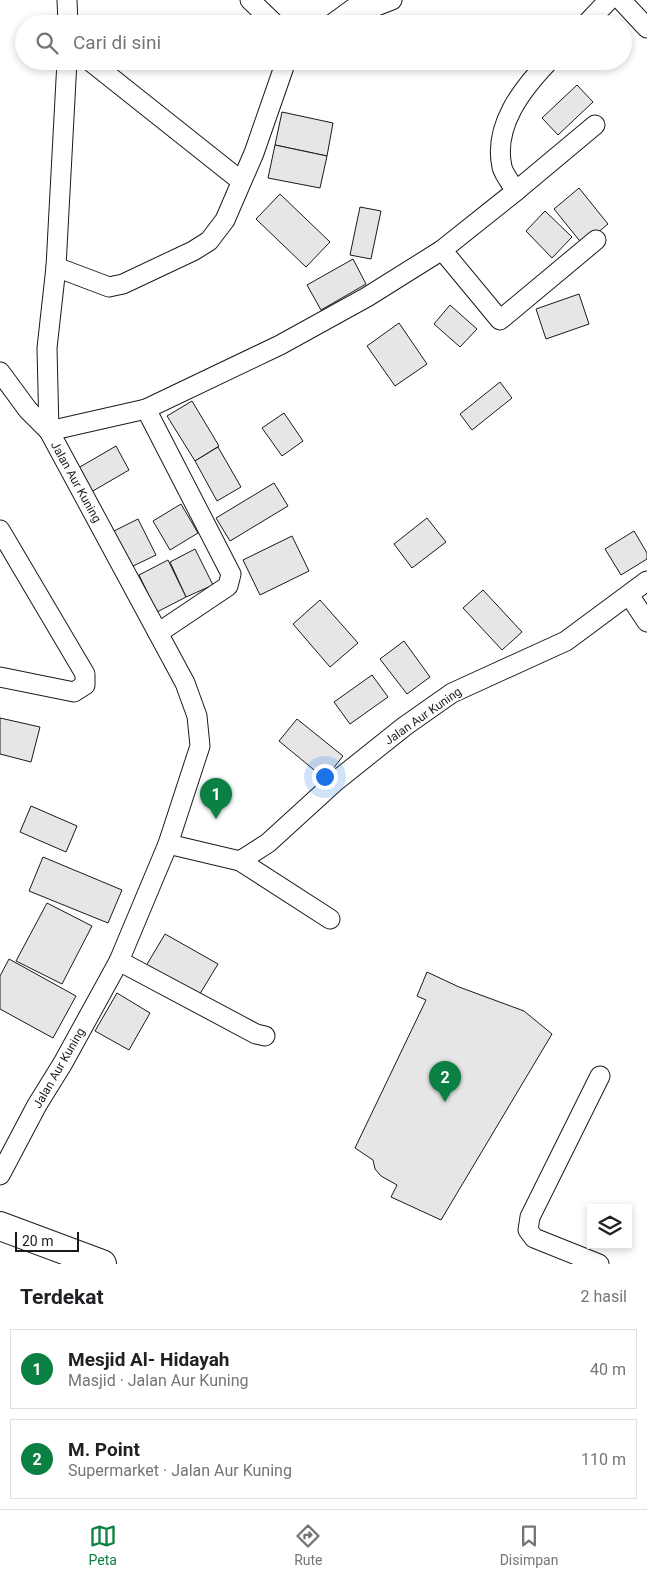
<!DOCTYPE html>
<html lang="id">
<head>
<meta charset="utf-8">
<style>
	:root { --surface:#fff; --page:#f2f2f2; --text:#202124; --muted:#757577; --line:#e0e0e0; --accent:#0b8043 }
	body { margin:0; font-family:Roboto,sans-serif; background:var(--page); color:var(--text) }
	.controls { position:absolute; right:15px; bottom:15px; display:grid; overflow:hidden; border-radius:0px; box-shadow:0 2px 8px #0003 }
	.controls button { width:45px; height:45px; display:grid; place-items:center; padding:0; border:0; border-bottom:1px solid var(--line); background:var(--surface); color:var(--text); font:25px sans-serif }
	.scale { position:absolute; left:15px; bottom:12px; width:64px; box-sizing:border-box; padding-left:5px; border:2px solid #1a1a1a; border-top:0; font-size:14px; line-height:18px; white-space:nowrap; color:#1a1a1a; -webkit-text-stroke:4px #fff; paint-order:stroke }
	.you { position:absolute; left:324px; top:776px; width:18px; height:18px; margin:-12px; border:4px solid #fff; border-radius:50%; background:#1a73e8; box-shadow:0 0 0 8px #1a73e833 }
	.badge { display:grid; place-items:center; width:32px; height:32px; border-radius:50%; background:var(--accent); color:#fff; font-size:16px; font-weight:700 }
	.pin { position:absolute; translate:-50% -41px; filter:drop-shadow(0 1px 2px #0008) }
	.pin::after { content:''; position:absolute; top:26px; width:18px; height:15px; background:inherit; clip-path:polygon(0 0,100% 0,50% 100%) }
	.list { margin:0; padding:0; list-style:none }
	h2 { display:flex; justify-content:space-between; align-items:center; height:65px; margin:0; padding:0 20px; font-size:21px }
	h2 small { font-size:16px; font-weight:400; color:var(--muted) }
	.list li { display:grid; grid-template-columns:32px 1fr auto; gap:15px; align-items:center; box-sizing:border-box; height:80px; margin:0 10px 10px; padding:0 10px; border:1px solid var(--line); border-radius:0px }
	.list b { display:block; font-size:19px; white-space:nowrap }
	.list p { margin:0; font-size:16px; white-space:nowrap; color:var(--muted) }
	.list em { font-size:16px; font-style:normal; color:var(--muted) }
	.icon { flex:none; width:28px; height:28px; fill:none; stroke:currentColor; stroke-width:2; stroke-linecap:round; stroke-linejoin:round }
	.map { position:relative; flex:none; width:647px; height:1264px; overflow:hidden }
	.search { position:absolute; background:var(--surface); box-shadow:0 2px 8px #0003; left:15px; right:15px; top:15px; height:55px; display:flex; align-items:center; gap:12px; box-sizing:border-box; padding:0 18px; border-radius:28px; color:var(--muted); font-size:19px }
	.sheet { height:245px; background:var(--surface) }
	nav { display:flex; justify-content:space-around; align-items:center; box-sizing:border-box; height:70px; border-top:1px solid var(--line); background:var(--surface); font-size:14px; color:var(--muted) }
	nav a { display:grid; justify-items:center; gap:2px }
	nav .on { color:var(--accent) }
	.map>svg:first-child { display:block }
	.building { fill:#e6e6e6; stroke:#1a1a1a }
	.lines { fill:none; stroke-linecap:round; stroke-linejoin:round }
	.minor-casing { stroke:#1a1a1a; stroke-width:21 }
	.trunk-casing { stroke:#1a1a1a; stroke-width:30 }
	.minor { stroke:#fff; stroke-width:19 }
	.trunk { stroke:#fff; stroke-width:28 }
	.labels { text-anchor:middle; stroke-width:4; stroke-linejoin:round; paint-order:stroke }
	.street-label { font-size:12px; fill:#1a1a1a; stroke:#fff }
</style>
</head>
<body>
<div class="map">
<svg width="647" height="1264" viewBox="0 0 647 1264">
	<rect width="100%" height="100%" fill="#fff"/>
	<!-- building -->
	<g class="building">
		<polygon points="577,85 593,102 558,135 542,118"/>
		<polygon points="282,112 333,123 327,156 275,145"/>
		<polygon points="275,145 327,156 320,188 268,178"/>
		<polygon points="579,188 608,224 583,245 554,209"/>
		<polygon points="280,194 330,242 306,267 256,219"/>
		<polygon points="360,207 381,211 371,259 350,255"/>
		<polygon points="545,211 572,237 552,258 526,231"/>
		<polygon points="353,259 366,284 321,310 307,285"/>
		<polygon points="579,294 589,324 546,339 536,309"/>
		<polygon points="450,305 477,329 460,347 434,324"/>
		<polygon points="399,323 427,364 395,386 367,346"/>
		<polygon points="500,382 512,398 472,430 460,414"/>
		<polygon points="192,401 219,446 195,461 167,416"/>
		<polygon points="284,413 303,441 282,456 262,428"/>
		<polygon points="116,446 129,470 86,495 73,471"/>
		<polygon points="218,447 241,487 217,501 195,461"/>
		<polygon points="274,483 288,506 230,541 216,518"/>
		<polygon points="181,504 198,533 170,550 153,521"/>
		<polygon points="427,518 446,542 412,568 394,544"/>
		<polygon points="138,519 156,555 131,567 114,531"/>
		<polygon points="634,531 647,553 647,559 621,575 605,549"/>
		<polygon points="292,536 309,571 260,595 243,560"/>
		<polygon points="195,549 213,585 186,597 170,562"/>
		<polygon points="168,560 186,597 157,612 139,575"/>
		<polygon points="483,590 522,632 502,650 463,608"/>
		<polygon points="320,600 358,643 330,667 293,624"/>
		<polygon points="404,641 430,677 407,694 380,659"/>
		<polygon points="372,675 388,697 350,724 334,702"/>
		<polygon points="0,718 40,727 31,762 0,754"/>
		<polygon points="297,719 343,756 325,779 279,741"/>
		<polygon points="31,806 77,826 66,852 20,832"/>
		<polygon points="43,857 122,890 108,923 29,891"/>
		<polygon points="47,903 92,926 62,984 16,961"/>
		<polygon points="165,934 218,964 198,997 146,966"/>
		<polygon points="9,959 76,996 53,1038 0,1009 0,976"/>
		<polygon points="427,972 459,987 524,1011 552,1034 441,1220 391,1197 397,1185 381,1176 375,1169 373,1160 355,1148 426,1000 417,996"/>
		<polygon points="117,993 150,1013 129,1050 95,1031"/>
	</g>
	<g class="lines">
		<!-- minor casing -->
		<g class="minor-casing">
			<g id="minor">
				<polyline points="67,0 68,24"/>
				<polyline points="250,0 275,24"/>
				<polyline points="621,0 647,28"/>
				<polyline points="332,24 354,8 374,7 392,0"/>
				<polyline points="586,24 609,0"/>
				<polyline points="90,61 241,181"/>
				<polyline points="516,191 595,125"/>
				<polyline points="442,250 500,320 596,240"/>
				<polyline points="56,267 109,287 123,284 193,251 209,241 225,220 254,153 286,61"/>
				<path d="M0 372 28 410 49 431 146 409 280 345 367 297 442 250 516 191C511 183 504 175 502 167 493 126 522 89 549 61"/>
				<polyline points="146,409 231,574 228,586 158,633"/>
				<polyline points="0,530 85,674 85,685 74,692 0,677"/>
				<polyline points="629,595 647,622"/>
				<polyline points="168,844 240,861 268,843 336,781 405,726 452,693 566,641 647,581"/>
				<polyline points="240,861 330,919"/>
				<polyline points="119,961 256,1034 265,1036"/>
				<polyline points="0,1175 37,1105 63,1063 119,961 168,844 200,746 197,716 185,683 49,431 47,348 56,267 67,61"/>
				<polyline points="599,1264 534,1238 528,1230 530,1217 600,1076"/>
			</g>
		</g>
		<!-- trunk casing -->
		<g class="trunk-casing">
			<polyline id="trunk" points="0,1226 102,1264"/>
		</g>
		<!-- minor -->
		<use href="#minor" class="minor"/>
		<!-- trunk -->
		<use href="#trunk" class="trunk"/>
	</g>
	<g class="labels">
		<!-- street labels -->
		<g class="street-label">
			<text transform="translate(76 482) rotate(61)" y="4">Jalan Aur Kuning</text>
			<text transform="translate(423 716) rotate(-35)" y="4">Jalan Aur Kuning</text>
			<text transform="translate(59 1068) rotate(-60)" y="4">Jalan Aur Kuning</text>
		</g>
	</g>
</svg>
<div class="controls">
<button><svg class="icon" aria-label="layers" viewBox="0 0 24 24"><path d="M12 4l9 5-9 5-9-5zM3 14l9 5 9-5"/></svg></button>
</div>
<div class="scale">20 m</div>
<div class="you"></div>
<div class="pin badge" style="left:216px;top:819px">1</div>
<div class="pin badge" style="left:445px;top:1102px">2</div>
<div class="search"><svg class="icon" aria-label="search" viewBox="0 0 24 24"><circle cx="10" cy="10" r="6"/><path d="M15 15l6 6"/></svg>Cari di sini</div>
</div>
<section class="sheet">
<h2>Terdekat<small>2 hasil</small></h2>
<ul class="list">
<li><span class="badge">1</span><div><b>Mesjid Al- Hidayah</b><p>Masjid · Jalan Aur Kuning</p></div><em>40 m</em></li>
<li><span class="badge">2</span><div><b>M. Point</b><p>Supermarket · Jalan Aur Kuning</p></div><em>110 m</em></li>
</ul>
</section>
<nav>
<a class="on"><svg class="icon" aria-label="map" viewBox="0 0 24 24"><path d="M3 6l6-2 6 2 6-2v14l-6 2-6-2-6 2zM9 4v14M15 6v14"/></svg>Peta</a>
<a><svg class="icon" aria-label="directions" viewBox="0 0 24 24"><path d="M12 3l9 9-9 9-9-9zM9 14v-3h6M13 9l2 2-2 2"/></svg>Rute</a>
<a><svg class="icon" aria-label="saved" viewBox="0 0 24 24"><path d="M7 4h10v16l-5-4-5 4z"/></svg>Disimpan</a>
</nav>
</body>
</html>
